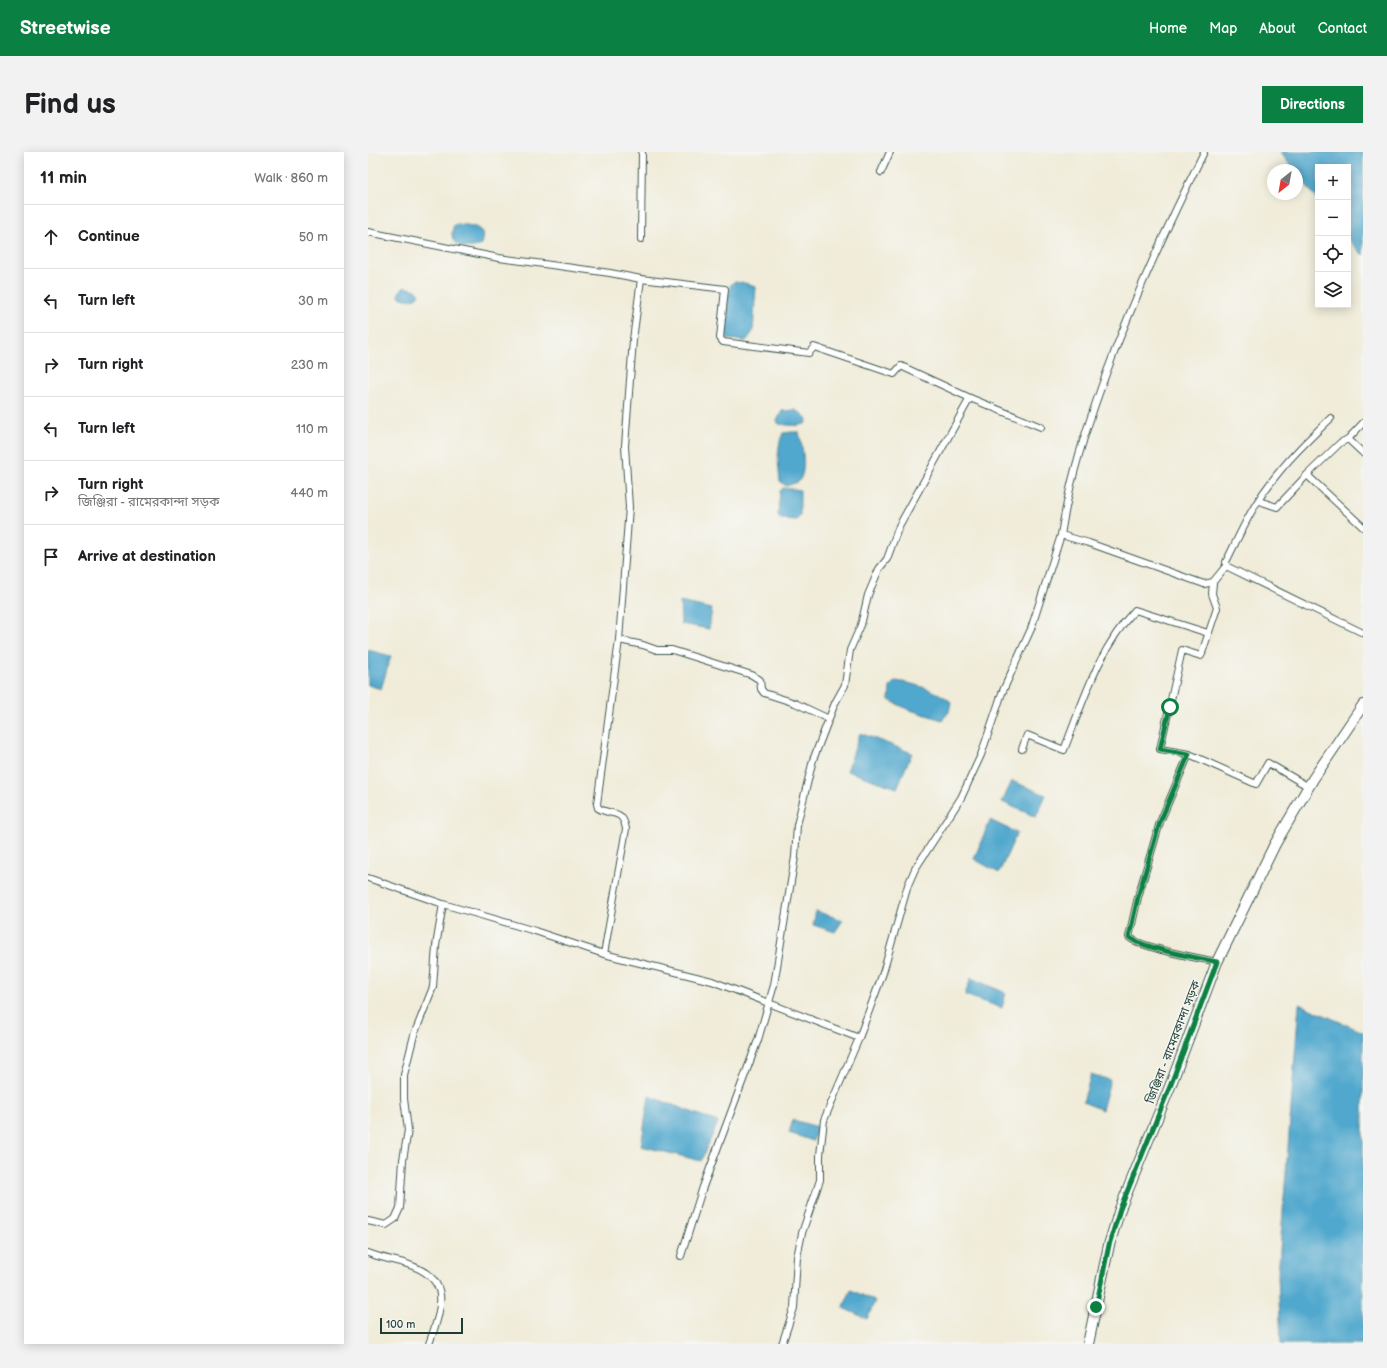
<!DOCTYPE html>
<html lang="en">
<head>
<meta charset="utf-8">
<style>
	:root { --surface:#fff; --page:#f2f2f2; --text:#202124; --muted:#757577; --line:#e0e0e0; --accent:#0b8043 }
	body { margin:0; font-family:"Balsamiq Sans","Noto Sans Bengali",sans-serif; background:var(--page); color:var(--text) }
	.controls { position:absolute; right:12px; top:12px; display:grid; overflow:hidden; border-radius:0px; box-shadow:0 2px 10px #0003 }
	.controls button { width:36px; height:36px; display:grid; place-items:center; padding:0; border:0; border-bottom:1px solid var(--line); background:var(--surface); color:var(--text); font:20px sans-serif }
	.compass { position:absolute; left:899px; top:12px; width:36px; height:36px; border-radius:50%; background:var(--surface); box-shadow:0 2px 10px #0003; rotate:211deg }
	.scale { position:absolute; left:12px; bottom:10px; width:83px; box-sizing:border-box; padding-left:4px; border:2px solid #1f3d34; border-top:0; font-size:11px; line-height:14px; white-space:nowrap; color:#1f3d34; -webkit-text-stroke:3px #f6f6f2; paint-order:stroke }
	.stop { position:absolute; width:12px; height:12px; margin:-9px; border:3px solid #0b8043; border-radius:50%; background:#fff }
	.stop.end { background:#0b8043; border-color:#fff; box-shadow:0 1px 4px #0008 }
	.list { margin:0; padding:0; list-style:none }
	h2 { display:flex; justify-content:space-between; align-items:center; height:52px; margin:0; padding:0 16px; font-size:17px }
	h2 small { font-size:13px; font-weight:400; color:var(--muted) }
	.list li { display:grid; grid-template-columns:26px 1fr auto; gap:12px; align-items:center; box-sizing:border-box; height:64px; padding:0 16px; border-top:1px solid var(--line) }
	.list b { display:block; font-size:15px; white-space:nowrap }
	.list p { margin:0; font-size:13px; white-space:nowrap; color:var(--muted) }
	.list em { font-size:13px; font-style:normal; color:var(--muted) }
	.icon { flex:none; width:22px; height:22px; fill:none; stroke:currentColor; stroke-width:2; stroke-linecap:round; stroke-linejoin:round }
	.map { position:relative; flex:none; width:995px; height:1192px; overflow:hidden; border-radius:0px }
	header { display:flex; align-items:center; gap:24px; box-sizing:border-box; height:56px; padding:0 20px; background:var(--accent); color:#fff }
	header strong { font-size:19px }
	nav { display:flex; gap:22px; margin-inline-start:auto; font-size:14px }
	.intro { display:flex; align-items:center; justify-content:space-between; box-sizing:border-box; height:96px; padding:0 24px }
	h1 { margin:0; font-size:28px }
	.button { padding:10px 18px; border-radius:0px; background:var(--accent); color:#fff; font-size:14px; font-weight:700 }
	main { display:flex; gap:24px; padding:0 24px }
	aside { flex:1; background:var(--surface); border-radius:0px; box-shadow:0 2px 10px #0003 }
	.map>svg:first-child { display:block }
	.water { fill:#51a8ce; stroke:#387281 }
	.lines { fill:none; stroke-linecap:round; stroke-linejoin:round }
	.minor-casing { stroke:#3e574d; stroke-width:8 }
	.primary-casing { stroke:#3e574d; stroke-width:12 }
	.minor { stroke:#fff; stroke-width:6 }
	.primary { stroke:#fff; stroke-width:10 }
	.route { stroke:#0b8043; stroke-width:5 }
	.labels { text-anchor:middle; stroke-width:3; stroke-linejoin:round; paint-order:stroke }
	.street-label { font-size:12px; fill:#1f3d34; stroke:#f6f6f2 }
</style>
</head>
<body>
<header>
<strong>Streetwise</strong>
<nav><a>Home</a><a>Map</a><a>About</a><a>Contact</a></nav>
</header>
<div class="intro"><h1>Find us</h1><a class="button">Directions</a></div>
<main>
<aside>
<h2>11 min<small>Walk · 860 m</small></h2>
<ul class="list">
<li><svg class="icon" aria-label="ahead" viewBox="0 0 24 24"><path d="M12 20V5M6 11l6-6 6 6"/></svg><div><b>Continue</b></div><em>50 m</em></li>
<li><svg class="icon" aria-label="left" viewBox="0 0 24 24"><path d="M17 20v-9H6M10 6l-5 5 5 5"/></svg><div><b>Turn left</b></div><em>30 m</em></li>
<li><svg class="icon" aria-label="right" viewBox="0 0 24 24"><path d="M7 20v-9h11M14 6l5 5-5 5"/></svg><div><b>Turn right</b></div><em>230 m</em></li>
<li><svg class="icon" aria-label="left" viewBox="0 0 24 24"><path d="M17 20v-9H6M10 6l-5 5 5 5"/></svg><div><b>Turn left</b></div><em>110 m</em></li>
<li><svg class="icon" aria-label="right" viewBox="0 0 24 24"><path d="M7 20v-9h11M14 6l5 5-5 5"/></svg><div><b>Turn right</b><p>জিঞ্জিরা - রামেরকান্দা সড়ক</p></div><em>440 m</em></li>
<li><svg class="icon" aria-label="arrive" viewBox="0 0 24 24"><path d="M6 21V4h12l-3 4 3 4H6"/></svg><div><b>Arrive at destination</b></div></li>
</ul>
</aside>
<div class="map">
<svg width="995" height="1192" viewBox="0 0 995 1192">
	<rect width="100%" height="100%" fill="#f6f6f2"/>
	<filter id="ink" filterUnits="userSpaceOnUse"><feTurbulence type="fractalNoise" baseFrequency=".025" numOctaves="2"/><feDisplacementMap in="SourceGraphic" scale="8" xChannelSelector="R" yChannelSelector="G"/><feConvolveMatrix kernelMatrix="1 2 1 2 8 2 1 2 1" color-interpolation-filters="sRGB"/></filter>
	<filter id="wash" filterUnits="userSpaceOnUse"><feTurbulence type="fractalNoise" baseFrequency=".012" numOctaves="4" result="noise"/><feDisplacementMap in="SourceGraphic" scale="16" xChannelSelector="R" yChannelSelector="G"/><feGaussianBlur stdDeviation="0.9" result="paint"/><feColorMatrix in="noise" values="0 0 0 0 0 0 0 0 0 0 0 0 0 0 0 0 0 1.4 0 .05"/><feComposite in="paint" operator="in"/></filter>
	<g filter="url(#wash)">
		<rect width="100%" height="100%" fill="#f0ecd9"/>
		<!-- water -->
		<g class="water">
			<polygon points="912,0 995,0 995,103 980,87 980,15 950,15 950,48 929,21 929,18 926,18"/>
			<path d="M89 72C98 73 111 73 115 82L113 93C97 99 78 94 86 73Z"/>
			<path d="M366 130 377 131 388 135 385 180 378 189 360 187C354 172 359 148 363 132Z"/>
			<path d="M37 135 48 138 51 142C47 150 36 148 31 144V140Z"/>
			<path d="M427 258C433 261 439 264 439 271 431 275 420 273 411 272L409 269 414 259Z"/>
			<path d="M424 280H431C434 293 440 320 430 330L418 334 412 329C410 312 408 297 415 281Z"/>
			<polygon points="415,336 432,338 432,362 429,368 413,367 410,363 412,339"/>
			<polygon points="312,450 344,457 341,477 313,472"/>
			<polygon points="0,498 23,504 13,537 0,533"/>
			<path d="M527 529C542 530 572 539 583 550L581 560 574 568 539 557 521 548 522 535Z"/>
			<polygon points="492,581 544,601 529,636 479,619"/>
			<polygon points="644,629 678,643 668,665 634,650"/>
			<polygon points="622,668 649,681 631,721 606,707"/>
			<polygon points="448,759 475,768 467,780 445,773"/>
			<polygon points="603,826 638,841 634,856 597,843"/>
			<polygon points="931,852 995,880 995,1192 913,1192 910,1124"/>
			<polygon points="723,922 742,928 734,958 715,950"/>
			<polygon points="281,944 350,970 333,1009 273,994"/>
			<polygon points="425,968 450,975 445,989 421,981"/>
			<polygon points="483,1138 507,1149 499,1167 475,1156"/>
		</g>
	</g>
	<g filter="url(#ink)">
		<g class="lines">
			<!-- minor casing -->
			<g class="minor-casing">
				<g id="minor">
					<polyline points="513,20 522,0"/>
					<path d="M0 80 131 106 242 121 273 127 265 188 257 294 261 355 251 488 229 652 230 656C245 665 254 656 258 677L236 802"/>
					<polyline points="273,87 274,0"/>
					<polyline points="273,127 357,137 352,186 355,190 441,201 446,195 526,222 533,214 602,246 673,275"/>
					<polyline points="980,287 995,301"/>
					<polyline points="939,323 995,375"/>
					<polyline points="891,349 909,355 939,323 972,291 980,287 995,271"/>
					<path d="M693 383C702 325 718 277 738 222 766 146 800 72 836 0"/>
					<path d="M858 414V410C871 384 883 356 901 333 919 308 941 287 963 266"/>
					<path d="M845 430 844 442 849 456 833 504 814 498 792 597 821 602 792 670 770 745 761 785C772 796 831 806 849 810"/>
					<polyline points="251,488 275,493 289,498 304,498 384,523 392,528 393,537 396,541 427,551 461,567"/>
					<path d="M654 597 659 583 696 598C715 550 731 496 767 458L840 481"/>
					<polyline points="821,602 888,632 900,611 941,635"/>
					<polyline points="0,726 75,752 167,779 236,802 344,829 491,886"/>
					<polyline points="0,1069 18,1073 27,1067 32,1056 35,1008 40,978 36,947 36,923 46,883 65,835 68,794 75,752"/>
					<path d="M0 1101C13 1106 26 1108 39 1112 85 1127 74 1155 61 1192"/>
					<polyline points="313,1104 335,1035 390,888 406,833 427,705 429,673 445,608 467,551 477,533 482,498 493,473 500,443 511,417 519,407 531,374 602,246"/>
					<polyline points="414,1192 426,1156 429,1105 434,1081 452,1028 452,1003 456,968 491,886 515,821 540,733 547,717 593,646 613,603 634,541 663,477 693,383 721,391 836,432 845,430 858,414 995,481"/>
				</g>
			</g>
			<!-- primary casing -->
			<g class="primary-casing">
				<polyline id="primary" points="720,1192 741,1093 752,1057 803,932 849,810 907,692 945,627 995,553"/>
			</g>
			<!-- minor -->
			<use href="#minor" class="minor"/>
			<!-- primary -->
			<use href="#primary" class="primary"/>
		</g>
	</g>
	<g class="lines" filter="url(#ink)">
		<!-- route -->
		<path class="route" d="M728 1155 741 1093 752 1057 803 932 849 810C831 806 772 796 761 785L770 745 792 670 821 602 792 597 802 555"/>
	</g>
	<g class="labels">
		<!-- street labels -->
		<g class="street-label">
			<text transform="translate(805 890) rotate(-69)" y="4">জিঞ্জিরা - রামেরকান্দা সড়ক</text>
		</g>
	</g>
</svg>
<div class="controls">
<button>+</button>
<button>−</button>
<button><svg class="icon" aria-label="locate" viewBox="0 0 24 24"><circle cx="12" cy="12" r="6"/><path d="M12 2v4M12 18v4M2 12h4M18 12h4"/></svg></button>
<button><svg class="icon" aria-label="layers" viewBox="0 0 24 24"><path d="M12 4l9 5-9 5-9-5zM3 14l9 5 9-5"/></svg></button>
</div>
<svg class="compass" viewBox="-18 -18 36 36"><path d="M0-13l5 13h-10z" fill="#e53935"/><path d="M0 13l5-13h-10z" fill="#757577"/></svg>
<div class="scale">100 m</div>
<div class="stop" style="left:802px;top:555px"></div>
<div class="stop end" style="left:728px;top:1155px"></div>
</div>
</main>
</body>
</html>
